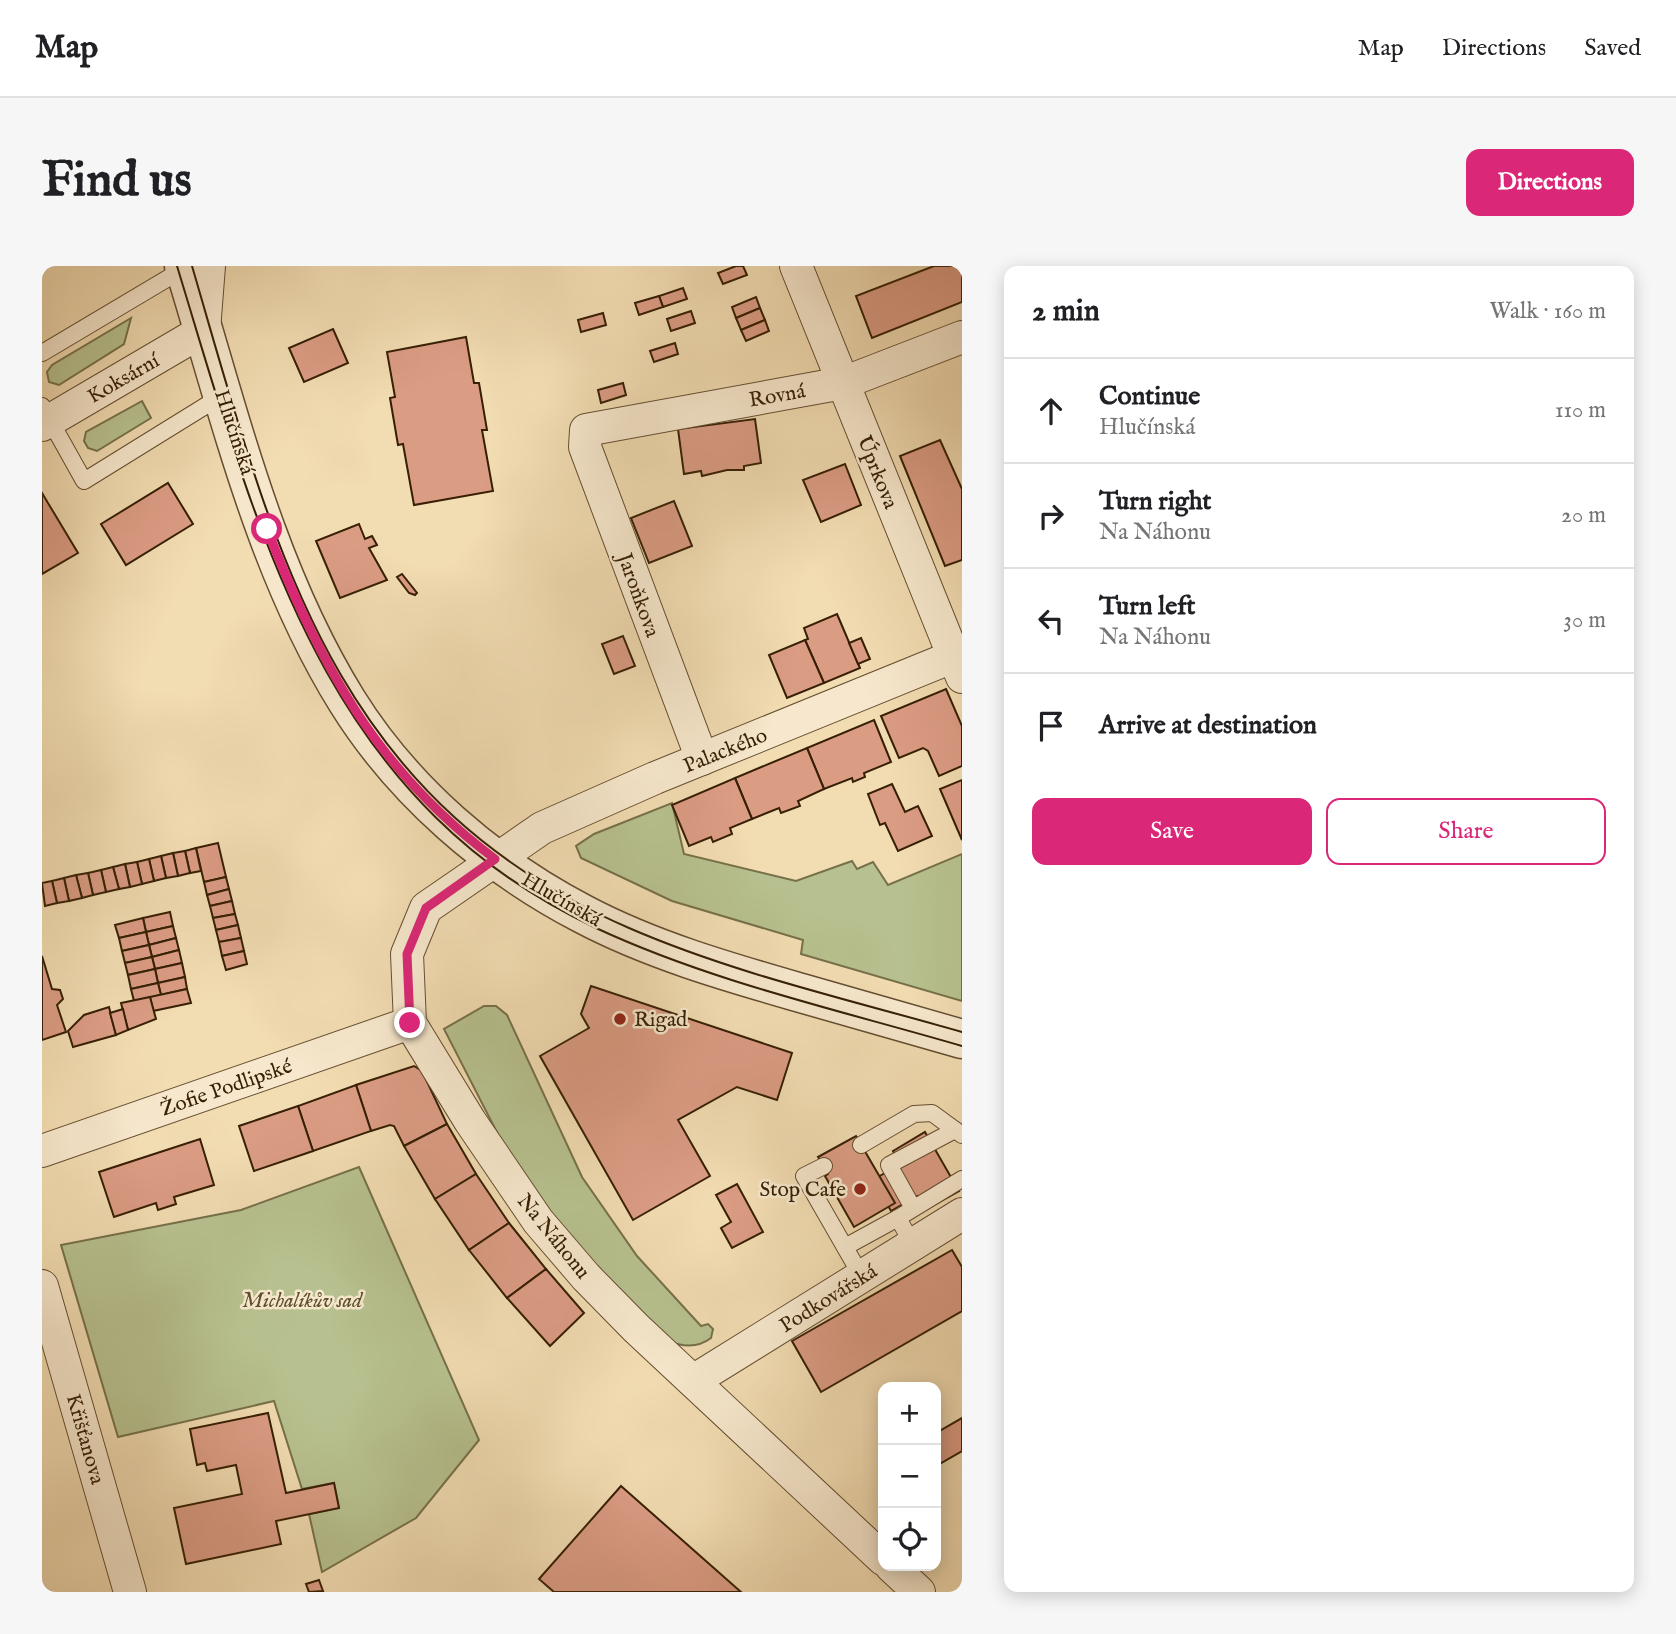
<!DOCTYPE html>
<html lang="en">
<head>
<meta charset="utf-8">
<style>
	:root { --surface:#fff; --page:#f6f6f6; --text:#202124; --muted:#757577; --line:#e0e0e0; --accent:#db2777 }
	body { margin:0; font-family:"IM FELL English",serif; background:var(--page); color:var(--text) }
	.controls { position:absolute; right:21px; bottom:21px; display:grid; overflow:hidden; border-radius:14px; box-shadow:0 4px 18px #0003 }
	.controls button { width:63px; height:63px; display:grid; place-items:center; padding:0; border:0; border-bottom:2px solid var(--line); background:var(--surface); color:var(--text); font:35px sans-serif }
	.stop { position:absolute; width:21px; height:21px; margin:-16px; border:5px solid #db2777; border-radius:50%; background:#fff }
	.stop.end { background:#db2777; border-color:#fff; box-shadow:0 2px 7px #0008 }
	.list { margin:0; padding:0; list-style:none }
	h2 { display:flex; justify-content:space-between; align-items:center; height:91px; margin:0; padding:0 28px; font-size:30px }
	h2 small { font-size:23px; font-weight:400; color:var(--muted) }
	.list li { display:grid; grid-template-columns:46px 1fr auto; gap:21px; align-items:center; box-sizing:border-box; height:105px; padding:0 28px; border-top:2px solid var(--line) }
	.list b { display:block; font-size:26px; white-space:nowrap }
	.list p { margin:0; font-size:23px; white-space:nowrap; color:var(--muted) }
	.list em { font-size:23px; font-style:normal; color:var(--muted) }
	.actions { display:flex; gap:14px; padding:21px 28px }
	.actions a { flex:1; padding:16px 0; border:2px solid var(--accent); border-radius:14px; text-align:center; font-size:24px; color:var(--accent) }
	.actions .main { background:var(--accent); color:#fff }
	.icon { flex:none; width:38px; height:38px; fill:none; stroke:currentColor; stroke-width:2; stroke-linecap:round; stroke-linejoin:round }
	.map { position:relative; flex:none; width:920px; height:1326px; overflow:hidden; border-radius:14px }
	header { display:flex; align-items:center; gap:42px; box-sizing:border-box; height:98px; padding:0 35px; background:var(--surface); border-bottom:2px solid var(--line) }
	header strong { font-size:33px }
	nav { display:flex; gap:38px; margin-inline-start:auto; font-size:24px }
	.intro { display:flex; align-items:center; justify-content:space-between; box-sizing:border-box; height:168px; padding:0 42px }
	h1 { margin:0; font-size:49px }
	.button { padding:18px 32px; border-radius:14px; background:var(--accent); color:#fff; font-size:24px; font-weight:700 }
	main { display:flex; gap:42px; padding:0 42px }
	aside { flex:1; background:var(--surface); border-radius:14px; box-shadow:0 4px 18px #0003 }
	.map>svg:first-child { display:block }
	.green { fill:#b7c18f; stroke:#76704a; stroke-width:2 }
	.building { fill:#db9c84; stroke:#361f04; stroke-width:2 }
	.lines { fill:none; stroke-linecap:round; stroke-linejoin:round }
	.service-casing { stroke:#654e30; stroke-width:18 }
	.minor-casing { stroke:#654e30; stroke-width:34 }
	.tertiary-casing { stroke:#654e30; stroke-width:41 }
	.service { stroke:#f7e8cd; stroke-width:16 }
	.minor { stroke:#f7e8cd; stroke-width:32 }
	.tertiary { stroke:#f7e8cd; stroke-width:38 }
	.tram { stroke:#361f04; stroke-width:2 }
	.route { stroke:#db2777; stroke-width:9 }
	.poi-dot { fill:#8f2418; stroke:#f7e8cd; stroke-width:2.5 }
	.labels { text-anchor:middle; stroke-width:5; stroke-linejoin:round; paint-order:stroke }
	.street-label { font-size:21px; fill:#361f04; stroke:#f7e8cd }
	.poi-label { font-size:21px; fill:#361f04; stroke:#f7e8cd; text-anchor:start }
	.park-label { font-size:21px; font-style:italic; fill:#5d502e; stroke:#f7e8cd }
</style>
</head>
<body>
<header>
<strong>Map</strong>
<nav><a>Map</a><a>Directions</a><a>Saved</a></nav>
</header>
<div class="intro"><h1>Find us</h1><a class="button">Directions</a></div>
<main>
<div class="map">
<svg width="920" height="1326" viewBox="0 0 920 1326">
	<rect width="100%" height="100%" fill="#f2dcb2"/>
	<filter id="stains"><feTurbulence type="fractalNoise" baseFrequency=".00286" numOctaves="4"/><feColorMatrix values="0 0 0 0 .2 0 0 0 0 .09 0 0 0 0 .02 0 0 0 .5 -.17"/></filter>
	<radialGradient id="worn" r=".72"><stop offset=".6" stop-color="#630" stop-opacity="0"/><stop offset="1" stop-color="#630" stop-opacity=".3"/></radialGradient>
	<!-- green -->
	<g class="green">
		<polygon points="89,52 82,78 17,119 7,116 5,106 10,99"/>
		<polygon points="100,135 109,152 55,185 46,182 42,175 44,166"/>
		<polygon points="630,537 642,588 754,615 810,595 815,603 831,596 846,619 920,588 920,735 759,688 761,674 630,635 539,592 534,580 552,568"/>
		<path d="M442 740H454L465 749 540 911 595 990 659 1060 666 1058 671 1063 669 1072C656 1082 641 1081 626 1075L538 992 464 884 402 763Z"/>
		<polygon points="317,901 437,1174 374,1252 280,1306 267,1248 297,1242 292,1217 260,1223 232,1135 76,1171 19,979 199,944"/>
	</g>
	<!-- building -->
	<g class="building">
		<polygon points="694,0 701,0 705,9 681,18 676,7"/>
		<polygon points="892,0 920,0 920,36 830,72 814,30"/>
		<polygon points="641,22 645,33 621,41 617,30"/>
		<polygon points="617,30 621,41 597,49 593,37"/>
		<polygon points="714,31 718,42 694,52 690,41"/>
		<polygon points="718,42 723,54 699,64 694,52"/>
		<polygon points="649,45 653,57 629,65 625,53"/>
		<polygon points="561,47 564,59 539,66 536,54"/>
		<polygon points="723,54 727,65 704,75 699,64"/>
		<polygon points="291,63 306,97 262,116 247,82"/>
		<polygon points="424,71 432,117 437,117 445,164 440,164 451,225 372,239 361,178 356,179 348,132 353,131 345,86"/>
		<polygon points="633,77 636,88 612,96 608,85"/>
		<polygon points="581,117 584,129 559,137 556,124"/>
		<polygon points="713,153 719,197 702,200 702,204 685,204 660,210 659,205 642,208 636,163"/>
		<polygon points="898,174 920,223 920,294 903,300 858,190"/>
		<polygon points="803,198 819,239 779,256 761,214"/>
		<polygon points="126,217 151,258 84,299 59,258"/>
		<polygon points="0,227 36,287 0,308"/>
		<polygon points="632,235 650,280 607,297 589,252"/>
		<polygon points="317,258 323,273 330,270 335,279 327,282 345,314 298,332 274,275"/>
		<polygon points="360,308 375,327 373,329 367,327 355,311"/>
		<polygon points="795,348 818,402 782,417 763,374 766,373 762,362"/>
		<polygon points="581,370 593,400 572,408 560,378"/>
		<polygon points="819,372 828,393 816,398 807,377"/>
		<polygon points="763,374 782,417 745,432 727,389"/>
		<polygon points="904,423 920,460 920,500 897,510 886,485 881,482 857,492 839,450"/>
		<polygon points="832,454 849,496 822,507 823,511 811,516 810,512 782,523 765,482"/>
		<polygon points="765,482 782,523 756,535 758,540 739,547 737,542 710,553 693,512"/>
		<polygon points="693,512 710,553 688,562 690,568 671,576 669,571 647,580 630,539"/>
		<polygon points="920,514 920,574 898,523"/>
		<polygon points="850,518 863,546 876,540 890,570 856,585 843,557 838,559 826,528"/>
		<polygon points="176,577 184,611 162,616 154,582"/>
		<polygon points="154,582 159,605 148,607 143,585"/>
		<polygon points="143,585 148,607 136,610 131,587"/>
		<polygon points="131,587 136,610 124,612 119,590"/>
		<polygon points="119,590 124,612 112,615 107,593"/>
		<polygon points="107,593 112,615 100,618 95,596"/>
		<polygon points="95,596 100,618 88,621 83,598"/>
		<polygon points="83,598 88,621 77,623 71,601"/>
		<polygon points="71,601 77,623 64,626 59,604"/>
		<polygon points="59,604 64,626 51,629 46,607"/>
		<polygon points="46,607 51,629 40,632 34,609"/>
		<polygon points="34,609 40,632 27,635 22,612"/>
		<polygon points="184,611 187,623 165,629 162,616"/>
		<polygon points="22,612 27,635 15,637 10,615"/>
		<polygon points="10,615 15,637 3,640 0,617"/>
		<polygon points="187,623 190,635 168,640 165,629"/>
		<polygon points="190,635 193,648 171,652 168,640"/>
		<polygon points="128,646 131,660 104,666 101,652"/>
		<polygon points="193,648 196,659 174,664 171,652"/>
		<polygon points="101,652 104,666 77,672 73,659"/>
		<polygon points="196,659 199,672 177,676 174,664"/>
		<polygon points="131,660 134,672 107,679 104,666"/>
		<polygon points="104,666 107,679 80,685 77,672"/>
		<polygon points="134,672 137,684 110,691 107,679"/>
		<polygon points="199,672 202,685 180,690 177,676"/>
		<polygon points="107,679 110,691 83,697 80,685"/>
		<polygon points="137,684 140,697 113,703 110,691"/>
		<polygon points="202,685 205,698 184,704 180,690"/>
		<polygon points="0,690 10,723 18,724 21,733 15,739 24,766 0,774"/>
		<polygon points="110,691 113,703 86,709 83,697"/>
		<polygon points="140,697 143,711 116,717 113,703"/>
		<polygon points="113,703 116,717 89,723 86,709"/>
		<polygon points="143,711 145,723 119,729 116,717"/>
		<polygon points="116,717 119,729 92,735 89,723"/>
		<polygon points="549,720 750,787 735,834 695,821 636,854 668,910 591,954 498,790 547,762 539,748"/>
		<polygon points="145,723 149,737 111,745 108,731"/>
		<polygon points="108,731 114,753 86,764 79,737"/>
		<polygon points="67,741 74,769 31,781 26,765 42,749"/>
		<polygon points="81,743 86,764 74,769 68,747"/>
		<polygon points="372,800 380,805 405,858 362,880 352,860 348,859 329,865 314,819"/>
		<polygon points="314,819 329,865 271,885 256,840"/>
		<polygon points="256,840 271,885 212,905 197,860"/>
		<polygon points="405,858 434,908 393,933 362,880"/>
		<polygon points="883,866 917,925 883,944 875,930 849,945 831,914 858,898 851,885"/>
		<polygon points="814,870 853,937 812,961 783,910 786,908 776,891"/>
		<polygon points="158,873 172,919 132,931 134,938 116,944 114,937 72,951 57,906"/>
		<polygon points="434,908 467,957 427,984 393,933"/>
		<polygon points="695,918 721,966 690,982 679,962 689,956 674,929"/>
		<polygon points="467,957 504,1003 465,1032 427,984"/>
		<polygon points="910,984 920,1001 920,1045 779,1126 750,1075"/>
		<polygon points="504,1003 542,1047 508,1080 465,1032"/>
		<polygon points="226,1147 244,1227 292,1217 297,1242 234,1255 239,1278 144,1298 132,1242 200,1228 194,1199 165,1205 163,1197 155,1199 148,1163"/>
		<polygon points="920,1152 920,1185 894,1200 894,1167"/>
		<polygon points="579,1220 699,1326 512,1326 497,1313"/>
		<polygon points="277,1314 281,1325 267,1326 264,1318"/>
	</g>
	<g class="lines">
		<!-- service casing -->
		<g class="service-casing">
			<g id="service">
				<polyline points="0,87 143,2"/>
				<polyline points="0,140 42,215 181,129"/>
				<polyline points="819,879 872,848 890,847 920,869"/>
				<polyline points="782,900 762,910 820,1011"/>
				<polyline points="871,942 847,899 913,864"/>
				<polyline points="871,979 856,952 920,913"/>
				<polyline points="803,981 856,952"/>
			</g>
		</g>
		<!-- minor casing -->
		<g class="minor-casing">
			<g id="minor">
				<polyline points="754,0 920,411"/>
				<polyline points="0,159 162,64 167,0"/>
				<polyline points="660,493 543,181 544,164 801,117 920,71"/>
				<polyline points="0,885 368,757"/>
				<polyline points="0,1020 88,1326"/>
				<polyline points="651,1115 920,948"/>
				<polyline points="841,1293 594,1062 544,1011 496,955 428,855 368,757 365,688 384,642 500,562 613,512 920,387"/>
				<polyline points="849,1300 877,1326"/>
			</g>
		</g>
		<!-- tertiary casing -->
		<g class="tertiary-casing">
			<path id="tertiary" d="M142 0C187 146 223 303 305 435 361 525 447 599 541 648 609 684 686 706 759 727 813 742 866 758 920 773"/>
		</g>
		<!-- service -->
		<use href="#service" class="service"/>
		<!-- minor -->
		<use href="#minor" class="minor"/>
		<!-- tertiary -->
		<use href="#tertiary" class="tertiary"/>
		<!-- tram -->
		<g class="tram">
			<path d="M135 0C216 265 279 533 554 662 670 716 797 744 920 780"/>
			<path d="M150 0C233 284 288 532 587 662 693 708 809 734 920 766"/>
		</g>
	</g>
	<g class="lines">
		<!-- route -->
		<path class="route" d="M225 263C278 399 334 504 453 593L384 642 365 688 368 757"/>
	</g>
	<!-- markers -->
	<g class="poi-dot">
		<circle cx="578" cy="753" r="7"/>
		<circle cx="818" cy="923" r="7"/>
	</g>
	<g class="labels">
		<!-- street labels -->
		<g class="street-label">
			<text transform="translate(81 112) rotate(-30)" y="7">Koksární</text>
			<text transform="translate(735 129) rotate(-10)" y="7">Rovná</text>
			<text transform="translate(193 166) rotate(72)" y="7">Hlučínská</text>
			<text transform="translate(836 206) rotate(68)" y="7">Úprkova</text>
			<text transform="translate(597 329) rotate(70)" y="7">Jaroňkova</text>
			<text transform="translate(683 484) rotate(-22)" y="7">Palackého</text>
			<text transform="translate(520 633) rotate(30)" y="7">Hlučínská</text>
			<text transform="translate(184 821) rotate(-19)" y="7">Žofie Podlipské</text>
			<text transform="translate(512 970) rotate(51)" y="7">Na Náhonu</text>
			<text transform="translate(786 1032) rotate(-32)" y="7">Podkovářská</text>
			<text transform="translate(44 1173) rotate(74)" y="7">Křišťanova</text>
		</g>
		<!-- poi labels -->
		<g class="poi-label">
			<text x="592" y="760">Rigad</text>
			<text x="804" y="930" text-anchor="end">Stop Cafe</text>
		</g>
		<!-- park labels -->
		<g class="park-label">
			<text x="260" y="1041">Michalíkův sad</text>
		</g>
	</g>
	<rect width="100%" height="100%" filter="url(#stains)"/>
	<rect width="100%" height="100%" fill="url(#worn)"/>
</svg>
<div class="controls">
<button>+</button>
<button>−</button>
<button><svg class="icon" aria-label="locate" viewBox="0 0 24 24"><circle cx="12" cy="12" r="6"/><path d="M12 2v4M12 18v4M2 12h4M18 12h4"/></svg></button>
</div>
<div class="stop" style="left:225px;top:263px"></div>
<div class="stop end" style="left:368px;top:757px"></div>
</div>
<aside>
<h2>2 min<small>Walk · 160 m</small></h2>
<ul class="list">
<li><svg class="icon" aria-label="ahead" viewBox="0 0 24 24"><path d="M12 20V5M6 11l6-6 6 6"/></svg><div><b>Continue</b><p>Hlučínská</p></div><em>110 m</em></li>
<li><svg class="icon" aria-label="right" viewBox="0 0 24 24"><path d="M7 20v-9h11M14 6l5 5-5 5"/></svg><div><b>Turn right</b><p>Na Náhonu</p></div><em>20 m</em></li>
<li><svg class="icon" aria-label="left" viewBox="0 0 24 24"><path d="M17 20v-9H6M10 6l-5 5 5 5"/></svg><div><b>Turn left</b><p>Na Náhonu</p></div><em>30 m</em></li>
<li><svg class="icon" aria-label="arrive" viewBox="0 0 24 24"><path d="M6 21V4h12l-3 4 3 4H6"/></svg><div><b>Arrive at destination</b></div></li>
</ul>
<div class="actions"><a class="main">Save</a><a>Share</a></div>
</aside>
</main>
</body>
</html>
